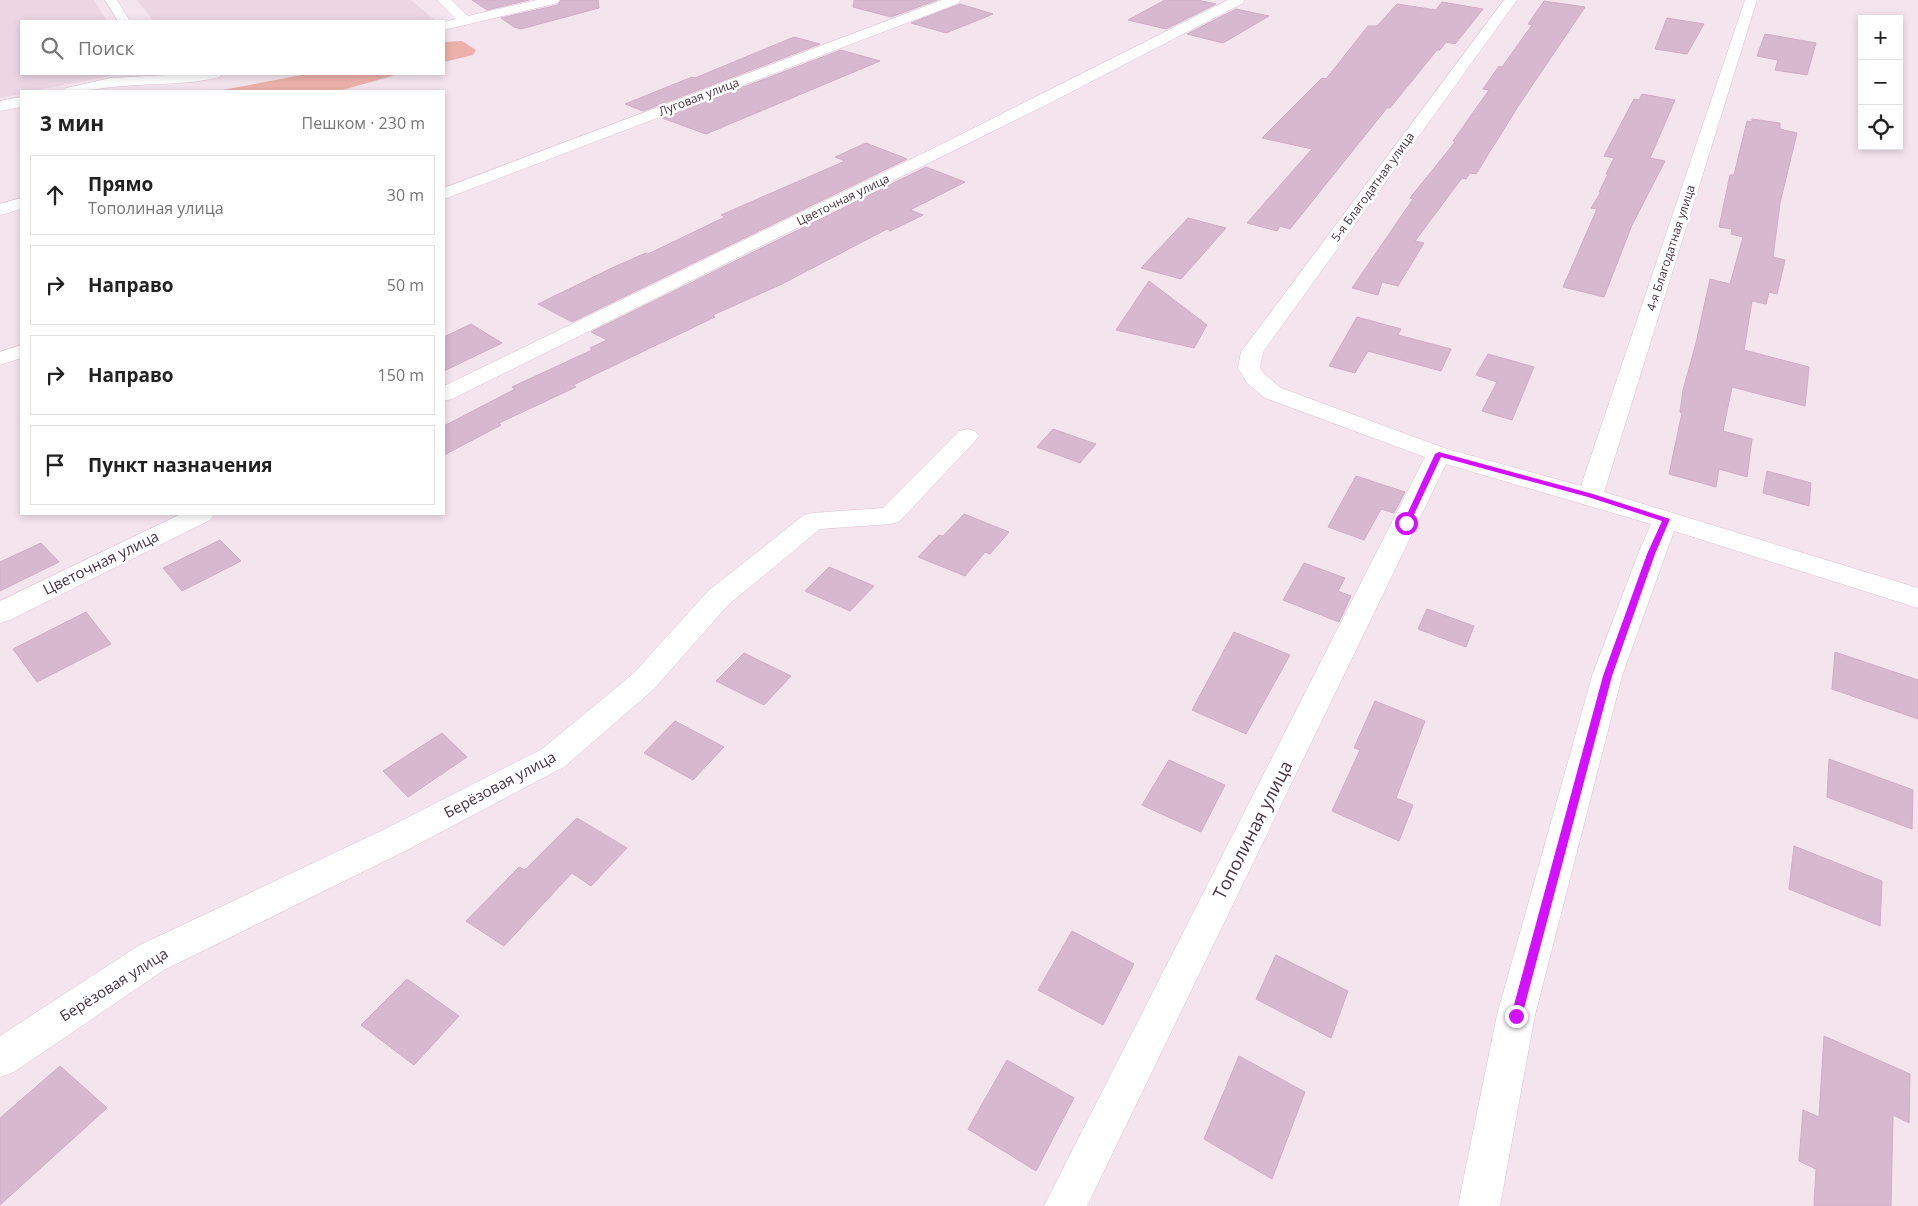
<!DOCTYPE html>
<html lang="ru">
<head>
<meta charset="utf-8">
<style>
	:root { --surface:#fff; --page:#f6f6f6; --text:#222; --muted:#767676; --line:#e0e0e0 }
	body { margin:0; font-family:"Open Sans",sans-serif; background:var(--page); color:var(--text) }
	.controls { position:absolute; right:15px; top:15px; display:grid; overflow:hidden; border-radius:0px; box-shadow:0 2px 8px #0003 }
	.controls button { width:45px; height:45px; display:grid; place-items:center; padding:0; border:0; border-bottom:1px solid var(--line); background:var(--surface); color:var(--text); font:25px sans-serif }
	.stop { position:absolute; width:15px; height:15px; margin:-11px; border:4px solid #d310ff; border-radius:50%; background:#fff }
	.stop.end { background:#d310ff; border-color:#fff; box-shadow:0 1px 5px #0008 }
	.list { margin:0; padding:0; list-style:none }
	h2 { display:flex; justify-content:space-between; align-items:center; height:65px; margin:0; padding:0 20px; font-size:21px }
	h2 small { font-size:16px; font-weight:400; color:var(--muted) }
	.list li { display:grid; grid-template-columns:32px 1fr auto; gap:15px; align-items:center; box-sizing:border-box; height:80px; margin:0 10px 10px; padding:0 10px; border:1px solid var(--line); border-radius:0px }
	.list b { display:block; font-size:19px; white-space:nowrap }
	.list p { margin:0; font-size:16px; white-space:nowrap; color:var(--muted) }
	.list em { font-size:16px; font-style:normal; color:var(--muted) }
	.icon { flex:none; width:28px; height:28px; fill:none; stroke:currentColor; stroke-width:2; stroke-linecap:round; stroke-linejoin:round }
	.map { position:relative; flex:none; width:1918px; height:1206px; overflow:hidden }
	.search { position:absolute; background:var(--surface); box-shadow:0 2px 8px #0003; left:20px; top:20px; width:425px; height:55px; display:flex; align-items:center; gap:12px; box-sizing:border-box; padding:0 18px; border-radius:0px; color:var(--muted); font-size:19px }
	.panel { position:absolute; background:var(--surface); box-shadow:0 2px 8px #0003; left:20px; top:90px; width:425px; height:425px; border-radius:0px }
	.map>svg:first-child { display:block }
	.residential { fill:#ecd6e4 }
	.green { fill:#ecb1aa }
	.building { fill:#d6b9ce; stroke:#d1acc7 }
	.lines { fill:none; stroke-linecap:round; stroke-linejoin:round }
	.minor-casing { stroke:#dec3d5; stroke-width:1 }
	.minor { fill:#fff; fill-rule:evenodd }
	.route { fill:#d310ff }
	.labels { text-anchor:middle; stroke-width:5; stroke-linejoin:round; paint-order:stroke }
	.far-street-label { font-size:12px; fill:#463441; stroke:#fff }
	.street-label { font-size:15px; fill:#463441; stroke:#fff }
	.near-street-label { font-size:18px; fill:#463441; stroke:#fff }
</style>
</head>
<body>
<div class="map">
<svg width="1918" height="1206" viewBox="0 0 1918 1206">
	<rect width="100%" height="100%" fill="#f4e4ee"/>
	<!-- residential -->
	<g class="residential">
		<polygon points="0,0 94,0 107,21 21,21 21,74 119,74 33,91 21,91 21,94 0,98"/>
		<polygon points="137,0 411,0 436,21 153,21"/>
	</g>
	<!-- green -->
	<g class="green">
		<polygon points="462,41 476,50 473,55 444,62 444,42"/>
		<polygon points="307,74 399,74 339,91 217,91"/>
	</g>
	<!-- building -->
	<g class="building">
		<polygon points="472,0 529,0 487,10"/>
		<polygon points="561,0 598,0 599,8 521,29 514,27 501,18 558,5"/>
		<polygon points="854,0 937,0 891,17 853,7"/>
		<polygon points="1165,0 1197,0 1216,4 1166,29 1128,20"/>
		<polygon points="1544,1 1585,7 1519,105 1476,174 1470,173 1466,179 1462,178 1415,241 1424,243 1398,286 1382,282 1378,295 1352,288 1413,199 1410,198 1455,142 1453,141 1489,90 1483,89 1499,66 1502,67 1532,25 1528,24"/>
		<polygon points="1442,2 1483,9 1455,44 1446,42 1440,50 1437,50 1390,108 1387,108 1290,229 1280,226 1277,231 1247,223 1312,149 1262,138 1322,78 1326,79 1368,26 1377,26 1397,4 1436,10"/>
		<polygon points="960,4 993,14 946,33 911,23"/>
		<polygon points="1236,9 1269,16 1223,43 1187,34"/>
		<polygon points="1667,18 1704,24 1687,54 1655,49"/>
		<polygon points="1765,34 1816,43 1807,75 1775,70 1778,60 1757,56"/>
		<polygon points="794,37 820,44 643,111 625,104 692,77 695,78"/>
		<polygon points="841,50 880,61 706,134 662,118"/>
		<polygon points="1642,94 1675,100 1650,158 1665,161 1632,225 1604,297 1563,287 1597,209 1591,208 1601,192 1599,192 1608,174 1606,174 1614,158 1604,156 1634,99 1639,100"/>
		<polygon points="1752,119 1780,123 1780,129 1797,133 1780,203 1773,257 1785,260 1777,294 1769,292 1766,304 1752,301 1744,350 1809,367 1805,406 1732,387 1723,431 1752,439 1747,477 1719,469 1716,487 1669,474 1682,413 1680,412 1683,390 1696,343 1710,279 1730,284 1743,237 1731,234 1732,229 1719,227 1730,175 1734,175 1747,121 1752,122"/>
		<polygon points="866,143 907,159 572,322 538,304 616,266 646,253 648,254 725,217 721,215 845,161 835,157"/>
		<polygon points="926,167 965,182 910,210 923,215 890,231 887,229 782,284 713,315 715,317 573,385 576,387 499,423 501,425 444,455 444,426 515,389 512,387 592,350 590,348 607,340 591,332"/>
		<polygon points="1188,218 1226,228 1181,279 1141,268"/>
		<polygon points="1149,281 1207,325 1194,348 1116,330"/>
		<polygon points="1357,317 1401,329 1398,335 1451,349 1441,371 1368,351 1355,373 1329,366"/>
		<polygon points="471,324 502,343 444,371 444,337"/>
		<polygon points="1488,354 1534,367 1512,420 1482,411 1497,382 1476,375"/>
		<polygon points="1053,429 1096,444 1080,463 1037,447"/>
		<polygon points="1767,471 1811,483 1809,506 1763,493"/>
		<polygon points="1356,476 1405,492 1394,513 1381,509 1364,540 1328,527"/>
		<polygon points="964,514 1009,532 990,554 985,552 965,576 918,557 939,535 943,536"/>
		<polygon points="220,540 241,561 182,591 163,568"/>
		<polygon points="41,543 59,562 0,591 0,562"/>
		<polygon points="1304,563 1345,578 1338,591 1351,596 1339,622 1283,600"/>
		<polygon points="829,567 874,586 850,611 805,591"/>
		<polygon points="1427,609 1474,626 1466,647 1418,629"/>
		<polygon points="86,612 111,644 37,682 13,649"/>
		<polygon points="1234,632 1290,655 1246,734 1192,710"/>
		<polygon points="1835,652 1918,680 1918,719 1832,689"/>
		<polygon points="744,653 791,676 764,705 716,681"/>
		<polygon points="1375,701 1425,721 1396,798 1413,805 1399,841 1332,811 1360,750 1354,748"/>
		<polygon points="675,721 724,747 693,780 644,753"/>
		<polygon points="442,733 467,757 408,797 383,771"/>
		<polygon points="1829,759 1913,790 1912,829 1827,797"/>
		<polygon points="1169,760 1225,785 1201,832 1142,805"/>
		<polygon points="577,818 627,848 591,886 572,873 504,946 466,921 519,867 525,870"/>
		<polygon points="1794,846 1882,881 1880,926 1789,889"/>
		<polygon points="1072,931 1134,964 1103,1025 1038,990"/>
		<polygon points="1276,955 1348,991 1331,1038 1256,999"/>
		<polygon points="407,979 459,1016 414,1065 361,1025"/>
		<polygon points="1824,1036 1910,1074 1909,1123 1893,1115 1891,1206 1814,1206 1816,1169 1799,1161 1803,1110 1819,1117"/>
		<polygon points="1239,1056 1305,1092 1272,1179 1204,1139"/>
		<polygon points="1007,1060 1074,1098 1036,1171 968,1129"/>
		<polygon points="60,1066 107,1108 0,1205 0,1118"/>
	</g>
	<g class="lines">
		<!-- minor casing -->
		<g class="minor-casing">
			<g id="minor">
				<polygon points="105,0 117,0 130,21 118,21"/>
				<polygon points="437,0 451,0 468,16 537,0 559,0 558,3 444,30 444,22 456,19"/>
				<polygon points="942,0 960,0 959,3 444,199 444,188"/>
				<polygon points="1228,0 1244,0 1243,3 1046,105 452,399 444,401 444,386 936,147"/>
				<polygon points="1504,0 1517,0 1263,352 1260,368 1264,374 1281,388 1447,449 1581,486 1745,0 1757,0 1604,492 1918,588 1918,608 1674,531 1622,676 1535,1015 1500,1206 1458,1206 1497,1015 1592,676 1638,554 1651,524 1446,464 1087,1206 1044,1206 1425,457 1265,398 1247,383 1238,368 1241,352"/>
				<path d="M186 74H222L220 77C189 85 156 83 124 86 104 87 84 92 63 91L66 88 111 78Z"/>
				<polygon points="21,97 21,107 0,111 0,101"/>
				<polygon points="21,198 21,209 0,215 0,204"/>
				<polygon points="21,345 21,358 0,365 0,352"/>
				<polygon points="967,429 975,431 979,436 975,441 899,522 890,524 820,529 728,605 654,689 564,767 407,850 164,970 14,1072 0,1077 0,1036 138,946 383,830 542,749 634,673 708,591 804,515 813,513 883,508 959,431"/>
				<polygon points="181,514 214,514 210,520 10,620 0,623 0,601"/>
			</g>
		</g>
		<!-- minor -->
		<use href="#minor" class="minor"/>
	</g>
	<!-- route -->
	<polygon class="route" points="1439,452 1593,494 1670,519 1655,554 1612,676 1522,1016 1520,1019 1516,1021 1512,1019 1511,1016 1603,676 1647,554 1662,521 1588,497 1441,457 1410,523 1404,524 1403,523 1435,454"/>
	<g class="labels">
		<!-- far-street labels -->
		<g class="far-street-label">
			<text transform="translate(699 97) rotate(-21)" y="4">Луговая улица</text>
			<text transform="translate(1373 187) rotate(-54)" y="4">5-я Благодатная улица</text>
			<text transform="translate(843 200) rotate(-26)" y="4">Цветочная улица</text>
			<text transform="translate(1671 248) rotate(-72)" y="4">4-я Благодатная улица</text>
		</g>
		<!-- street labels -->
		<g class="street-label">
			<text transform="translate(101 563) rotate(-26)" y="5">Цветочная улица</text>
			<text transform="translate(500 785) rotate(-28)" y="5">Берёзовая улица</text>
			<text transform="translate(114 985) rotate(-32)" y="5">Берёзовая улица</text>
		</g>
		<!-- near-street labels -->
		<g class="near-street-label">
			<text transform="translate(1253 830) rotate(-63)" y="6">Тополиная улица</text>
		</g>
	</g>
</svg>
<div class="controls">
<button>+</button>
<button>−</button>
<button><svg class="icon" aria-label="locate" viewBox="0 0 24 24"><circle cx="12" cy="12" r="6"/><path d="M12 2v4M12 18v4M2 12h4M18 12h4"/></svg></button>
</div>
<div class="stop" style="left:1406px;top:523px"></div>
<div class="stop end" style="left:1516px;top:1016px"></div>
<div class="search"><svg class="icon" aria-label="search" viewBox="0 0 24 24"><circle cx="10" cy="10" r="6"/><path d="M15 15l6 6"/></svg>Поиск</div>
<section class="panel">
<h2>3 мин<small>Пешком · 230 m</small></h2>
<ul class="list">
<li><svg class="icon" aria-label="ahead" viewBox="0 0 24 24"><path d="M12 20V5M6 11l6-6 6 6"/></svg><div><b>Прямо</b><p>Тополиная улица</p></div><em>30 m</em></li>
<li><svg class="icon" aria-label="right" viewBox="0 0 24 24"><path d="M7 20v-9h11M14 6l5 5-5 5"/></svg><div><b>Направо</b></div><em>50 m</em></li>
<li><svg class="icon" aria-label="right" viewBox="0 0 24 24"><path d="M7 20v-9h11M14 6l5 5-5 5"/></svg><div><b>Направо</b></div><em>150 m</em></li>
<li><svg class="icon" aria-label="arrive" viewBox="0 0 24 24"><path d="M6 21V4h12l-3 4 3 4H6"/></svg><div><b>Пункт назначения</b></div></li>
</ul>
</section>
</div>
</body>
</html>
